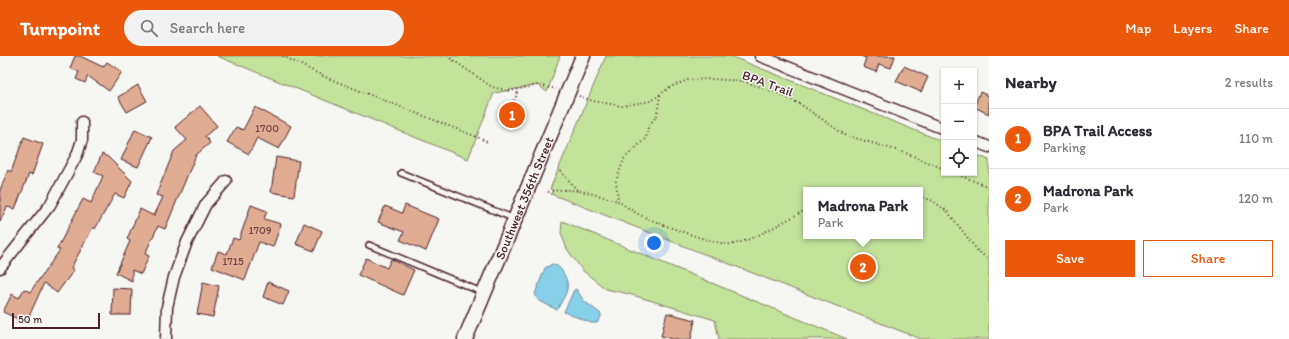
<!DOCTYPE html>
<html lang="en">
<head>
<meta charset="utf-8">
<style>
	:root { --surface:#fff; --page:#f2f2f3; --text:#2b2b33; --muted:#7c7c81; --line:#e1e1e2; --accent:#ea580c }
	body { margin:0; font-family:Itim,sans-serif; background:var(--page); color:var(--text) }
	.controls { position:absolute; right:12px; top:12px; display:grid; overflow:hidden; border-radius:0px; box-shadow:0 1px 3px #0004 }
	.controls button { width:36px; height:36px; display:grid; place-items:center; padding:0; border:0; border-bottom:1px solid var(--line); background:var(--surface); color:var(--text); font:20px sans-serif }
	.scale { position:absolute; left:12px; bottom:10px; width:88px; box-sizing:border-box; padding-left:4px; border:2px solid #4a1f2b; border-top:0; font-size:11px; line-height:14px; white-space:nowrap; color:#4a1f2b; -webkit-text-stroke:3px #f6f6f2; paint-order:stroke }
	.you { position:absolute; left:654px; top:187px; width:14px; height:14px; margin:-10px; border:3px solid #fff; border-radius:50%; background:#1a73e8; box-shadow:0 0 0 6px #1a73e833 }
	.badge { display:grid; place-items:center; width:26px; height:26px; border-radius:50%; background:var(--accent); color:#fff; font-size:13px; font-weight:700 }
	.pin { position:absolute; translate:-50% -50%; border:2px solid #fff; box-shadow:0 1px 4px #0006 }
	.popup { position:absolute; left:803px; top:131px; width:120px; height:52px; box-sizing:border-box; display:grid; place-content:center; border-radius:0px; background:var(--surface); filter:drop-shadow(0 1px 3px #0005); font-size:13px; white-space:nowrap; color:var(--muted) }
	.popup b { font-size:15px; color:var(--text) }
	.popup::after { content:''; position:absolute; left:50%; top:100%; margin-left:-8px; border:8px solid transparent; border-top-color:var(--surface) }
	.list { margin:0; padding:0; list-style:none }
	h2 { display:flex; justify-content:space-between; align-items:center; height:52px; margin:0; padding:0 16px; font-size:17px }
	h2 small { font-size:13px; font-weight:400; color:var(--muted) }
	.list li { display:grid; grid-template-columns:26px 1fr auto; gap:12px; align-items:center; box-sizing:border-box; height:60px; padding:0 16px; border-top:1px solid var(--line) }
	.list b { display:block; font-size:15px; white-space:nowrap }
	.list p { margin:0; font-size:13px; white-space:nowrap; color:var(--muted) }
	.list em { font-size:13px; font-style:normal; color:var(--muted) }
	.actions { display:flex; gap:8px; padding:12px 16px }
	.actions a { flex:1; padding:9px 0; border:1px solid var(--accent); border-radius:0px; text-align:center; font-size:14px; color:var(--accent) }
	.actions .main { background:var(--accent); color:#fff }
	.icon { flex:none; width:22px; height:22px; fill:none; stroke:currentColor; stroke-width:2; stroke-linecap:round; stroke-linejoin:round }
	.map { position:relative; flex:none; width:989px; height:283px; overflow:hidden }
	header { display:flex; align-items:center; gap:24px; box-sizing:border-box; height:56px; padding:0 20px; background:var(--accent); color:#fff }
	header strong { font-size:19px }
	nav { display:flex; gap:22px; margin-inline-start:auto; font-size:14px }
	.search { width:280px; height:36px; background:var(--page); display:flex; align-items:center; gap:10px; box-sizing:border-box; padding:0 14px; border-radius:22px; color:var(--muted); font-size:15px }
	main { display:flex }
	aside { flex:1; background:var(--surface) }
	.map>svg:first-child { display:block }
	.green { fill:#c3e39b; stroke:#868163; fill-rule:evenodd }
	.water { fill:#88d0e9; stroke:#6f899d }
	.building { fill:#e0ad93; stroke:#4a1f2b }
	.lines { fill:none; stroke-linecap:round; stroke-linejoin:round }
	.service-casing { stroke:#4a1f2b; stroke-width:8 }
	.minor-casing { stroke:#4a1f2b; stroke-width:13 }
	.secondary-casing { stroke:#4a1f2b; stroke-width:17 }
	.path { stroke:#4a1f2b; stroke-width:2; stroke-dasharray:1 3; stroke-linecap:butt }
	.service { stroke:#f6f6f2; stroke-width:5 }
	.minor { stroke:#f6f6f2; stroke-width:10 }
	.secondary { stroke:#f6f6f2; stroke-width:14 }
	.labels { text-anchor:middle; stroke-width:3; stroke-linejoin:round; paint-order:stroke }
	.number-label { font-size:11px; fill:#704245 }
	.street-label { font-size:13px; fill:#4a1f2b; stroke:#f6f6f2 }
</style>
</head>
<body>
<header>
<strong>Turnpoint</strong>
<div class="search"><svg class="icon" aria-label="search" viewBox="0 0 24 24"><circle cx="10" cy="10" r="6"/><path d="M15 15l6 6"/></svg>Search here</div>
<nav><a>Map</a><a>Layers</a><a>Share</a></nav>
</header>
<main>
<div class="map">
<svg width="989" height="283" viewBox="0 0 989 283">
	<rect width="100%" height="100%" fill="#f6f6f2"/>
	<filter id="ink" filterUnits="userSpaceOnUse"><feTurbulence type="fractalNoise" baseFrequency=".025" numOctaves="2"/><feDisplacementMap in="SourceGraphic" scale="8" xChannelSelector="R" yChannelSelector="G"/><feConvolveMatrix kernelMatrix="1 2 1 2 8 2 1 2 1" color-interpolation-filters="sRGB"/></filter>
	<g filter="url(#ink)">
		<!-- green -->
		<g class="green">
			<polygon points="217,0 560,0 547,36 538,29 494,37 468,103"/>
			<path d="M606 0H730L944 86V117H974V98L989 104V283H921L551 138 553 134 550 133ZM806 134H920V180H806Z"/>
			<polygon points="562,165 847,283 719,283 715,264 629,238 606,233 583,215 567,193 561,177"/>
		</g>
		<!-- water -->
		<g class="water">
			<path d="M552 208C557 209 559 211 562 215 573 232 565 238 557 254L538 244 535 238 545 212Z"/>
			<polygon points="576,233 584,245 601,258 601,261 597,267 591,267 564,256 574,234"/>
		</g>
		<!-- building -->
		<g class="building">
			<polygon points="75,0 80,0 103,11 107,6 122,16 109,35 88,20 85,27 76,23 79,16 70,12"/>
			<polygon points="861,0 895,0 891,12 879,8 876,16 863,11 866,2"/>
			<polygon points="904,10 928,21 921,36 896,25"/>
			<polygon points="138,29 147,45 127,56 118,41"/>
			<polygon points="980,36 989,40 989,58 974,51"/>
			<polygon points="200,50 217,70 205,80 210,87 196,99 165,173 158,170 145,198 149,200 141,218 132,214 132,225 116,217 130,185 127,183 140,153 154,160 163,141 156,139 174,95 187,84 175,71"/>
			<polygon points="255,51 291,70 279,93 257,82 249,98 227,86 236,71 243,74"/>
			<polygon points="135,73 152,81 138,111 121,104"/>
			<polygon points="24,81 43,88 32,119 29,118 15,153 7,151 0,166 0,134 8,114 11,116"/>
			<polygon points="102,98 108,101 132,125 124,142 115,138 95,173 93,171 71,212 74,214 57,237 44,227 26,267 3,256 12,238 19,242 24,233 30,236 60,194 57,193 83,143 91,147 103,120 94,116"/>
			<polygon points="276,101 299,105 294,140 271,136"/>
			<polygon points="251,149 267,155 264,163 281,168 273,191 259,186 245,224 212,211 218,195 227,198 233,182 239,184"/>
			<polygon points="405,149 439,163 426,195 400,184 404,176 378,166 385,150 402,157"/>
			<polygon points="304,167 322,175 314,195 296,188"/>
			<polygon points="366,202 387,212 391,203 414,214 403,239 358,219"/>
			<polygon points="203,226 219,230 213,261 197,258"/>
			<polygon points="268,226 289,235 283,249 263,241"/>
			<polygon points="113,232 132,233 131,259 112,259"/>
			<polygon points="667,257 695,264 691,283 673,283 661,280"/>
		</g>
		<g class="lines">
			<!-- service casing -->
			<g class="service-casing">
				<g id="service">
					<polyline points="401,117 515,163"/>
					<polyline points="369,189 484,237"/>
				</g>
			</g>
			<!-- minor casing -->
			<g class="minor-casing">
				<g id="minor">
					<polyline points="760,0 944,73"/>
					<polyline points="974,85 989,91"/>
					<polyline points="0,212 50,149 77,99 82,84 82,66"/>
					<polyline points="166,283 167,251 174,221 187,186 206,148 226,125"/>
				</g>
			</g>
			<!-- secondary casing -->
			<g class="secondary-casing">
				<g id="secondary">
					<path id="s1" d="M465 283 583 0"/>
				</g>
			</g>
			<!-- path -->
			<g class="path">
				<polyline points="283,0 325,21 477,81 489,87"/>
				<polyline points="447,0 492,31 510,35 538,29 556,33"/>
				<path d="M660 39 657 59 648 71 646 82 624 103 616 125 618 145C624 149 631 154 638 158 654 166 719 191 734 188 757 183 785 164 806 154"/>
				<polyline points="579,40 593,45 622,50 651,45 670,31 688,24 712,23 743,25 775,36 800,48 845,79 906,97 944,113"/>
				<path d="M504 51C514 47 516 44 518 33"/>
				<polyline points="558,112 577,134"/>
				<polyline points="954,117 989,131"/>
				<path d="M548 136C572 130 594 138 618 145"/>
				<polyline points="920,140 933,145 948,156 977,194 989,204"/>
			</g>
			<!-- service -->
			<use href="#service" class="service"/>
			<!-- minor -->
			<use href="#minor" class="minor"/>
			<!-- secondary -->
			<use href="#secondary" class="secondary"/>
		</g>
	</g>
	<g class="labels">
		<!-- number labels -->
		<g class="number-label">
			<text x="267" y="76">1700</text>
			<text x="260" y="178">1709</text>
			<text x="233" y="209">1715</text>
		</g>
		<!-- street labels -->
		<g class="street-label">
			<text transform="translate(768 27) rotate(20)" y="5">BPA Trail</text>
			<text dy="5" stroke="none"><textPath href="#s1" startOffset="153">Southwest 356th Street</textPath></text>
		</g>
	</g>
</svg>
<div class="controls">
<button>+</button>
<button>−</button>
<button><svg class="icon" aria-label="locate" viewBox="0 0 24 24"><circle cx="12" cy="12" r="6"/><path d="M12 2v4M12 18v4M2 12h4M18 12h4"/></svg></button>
</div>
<div class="scale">50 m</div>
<div class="you"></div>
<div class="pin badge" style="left:512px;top:59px">1</div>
<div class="pin badge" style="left:863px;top:211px">2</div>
<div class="popup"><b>Madrona Park</b>Park</div>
</div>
<aside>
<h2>Nearby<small>2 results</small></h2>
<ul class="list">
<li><span class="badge">1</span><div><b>BPA Trail Access</b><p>Parking</p></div><em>110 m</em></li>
<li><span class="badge">2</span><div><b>Madrona Park</b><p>Park</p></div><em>120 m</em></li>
</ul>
<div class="actions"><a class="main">Save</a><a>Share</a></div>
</aside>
</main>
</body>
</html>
